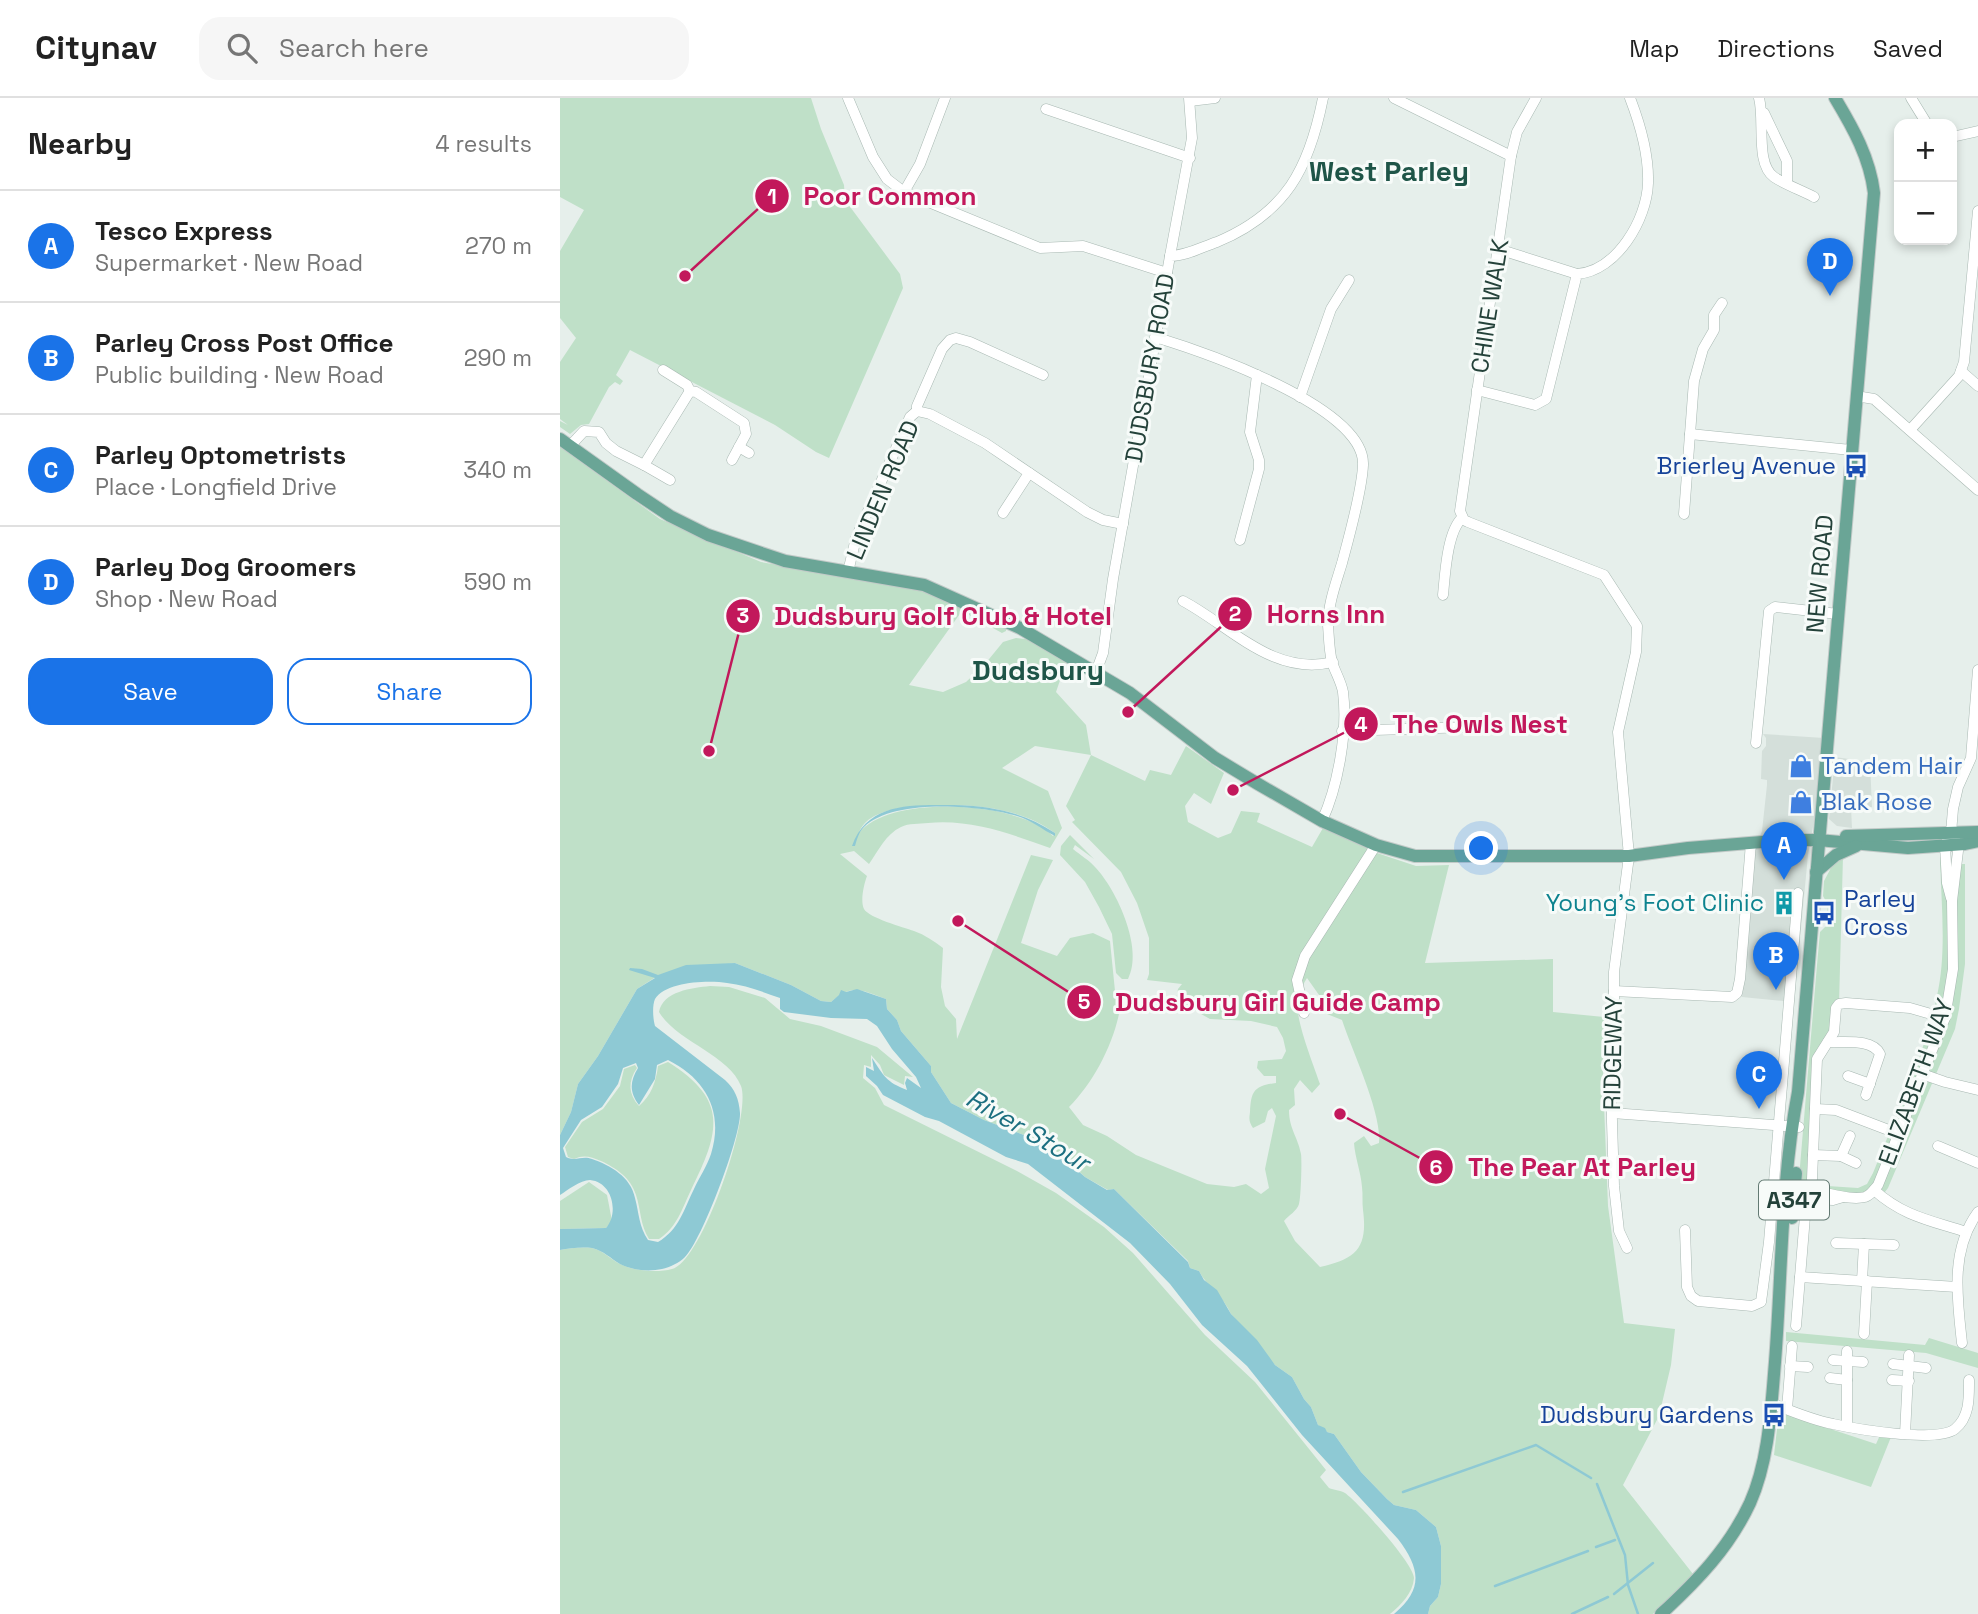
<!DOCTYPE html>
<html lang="en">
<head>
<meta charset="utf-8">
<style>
	:root { --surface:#fff; --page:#f6f6f6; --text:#222; --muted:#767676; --line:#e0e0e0; --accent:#1a73e8 }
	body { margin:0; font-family:"Space Grotesk",sans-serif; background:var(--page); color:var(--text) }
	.controls { position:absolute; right:21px; top:21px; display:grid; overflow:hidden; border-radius:14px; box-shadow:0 4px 10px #0003 }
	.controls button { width:63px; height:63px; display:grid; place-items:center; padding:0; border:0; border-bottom:2px solid var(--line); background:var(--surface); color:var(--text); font:35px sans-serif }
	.you { position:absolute; left:922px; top:751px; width:24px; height:24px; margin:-18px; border:5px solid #fff; border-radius:50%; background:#1a73e8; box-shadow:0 0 0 10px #1a73e833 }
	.badge { display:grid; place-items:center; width:46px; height:46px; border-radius:50%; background:var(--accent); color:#fff; font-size:23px; font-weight:700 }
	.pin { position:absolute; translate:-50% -58px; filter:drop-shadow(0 2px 4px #0008) }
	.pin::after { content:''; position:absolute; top:37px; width:24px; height:21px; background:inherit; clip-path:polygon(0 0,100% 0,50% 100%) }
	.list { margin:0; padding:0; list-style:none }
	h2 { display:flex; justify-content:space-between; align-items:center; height:91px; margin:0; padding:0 28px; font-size:30px }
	h2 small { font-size:23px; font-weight:400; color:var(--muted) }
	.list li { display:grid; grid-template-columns:46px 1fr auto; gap:21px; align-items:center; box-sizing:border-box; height:112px; padding:0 28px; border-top:2px solid var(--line) }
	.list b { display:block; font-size:26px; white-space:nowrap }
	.list p { margin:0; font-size:23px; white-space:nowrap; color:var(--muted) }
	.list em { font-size:23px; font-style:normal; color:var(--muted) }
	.actions { display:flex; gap:14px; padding:21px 28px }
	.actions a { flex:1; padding:16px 0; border:2px solid var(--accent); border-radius:21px; text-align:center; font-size:24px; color:var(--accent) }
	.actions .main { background:var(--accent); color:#fff }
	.icon { flex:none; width:38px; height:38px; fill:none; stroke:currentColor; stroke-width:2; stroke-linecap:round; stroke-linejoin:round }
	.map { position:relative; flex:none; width:1418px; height:1516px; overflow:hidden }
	header { display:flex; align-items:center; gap:42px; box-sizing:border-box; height:98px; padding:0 35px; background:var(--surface); border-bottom:2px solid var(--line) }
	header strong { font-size:33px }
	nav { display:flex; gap:38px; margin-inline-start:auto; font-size:24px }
	.search { width:490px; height:63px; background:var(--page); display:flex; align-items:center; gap:18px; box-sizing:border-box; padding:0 24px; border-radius:21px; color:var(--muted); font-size:26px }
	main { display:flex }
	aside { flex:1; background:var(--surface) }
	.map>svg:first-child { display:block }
	.built { fill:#d4dfda }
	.green { fill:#bfe0c8; fill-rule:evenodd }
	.water { fill:#8ec9d4; fill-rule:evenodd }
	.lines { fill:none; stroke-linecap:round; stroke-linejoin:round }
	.stream { stroke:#8ec9d4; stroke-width:2.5 }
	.minor-casing { stroke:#a8b8b2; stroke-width:11 }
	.major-casing { stroke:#c2cac8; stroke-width:14 }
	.minor { stroke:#fff; stroke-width:10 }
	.major { stroke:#6aa596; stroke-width:12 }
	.labels { text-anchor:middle; stroke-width:6; stroke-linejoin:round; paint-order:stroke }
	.shield { fill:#f7fbf9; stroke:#637a73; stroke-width:2 }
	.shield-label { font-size:23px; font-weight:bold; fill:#24423a }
	.street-label { font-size:24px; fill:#24423a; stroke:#f7fbf9 }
	.transit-label { font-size:24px; fill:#164399; stroke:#f7fbf9; text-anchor:end }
	.shop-label { font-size:24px; fill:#366cbe; stroke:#f7fbf9; text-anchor:start }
	.culture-label { font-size:24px; fill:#0d838f; stroke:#f7fbf9; text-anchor:end }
	.water-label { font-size:26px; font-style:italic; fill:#1c6f80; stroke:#f7fbf9 }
	.quarter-label { font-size:28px; font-weight:bold; fill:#1f5548; stroke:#f7fbf9 }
	.leader { fill:none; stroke:#c2185b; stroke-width:2.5 }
	.callout-dot { fill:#c2185b; stroke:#f7fbf9; stroke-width:2.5 }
	.mark-label { font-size:21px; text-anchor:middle; font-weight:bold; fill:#fff }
	.callout-label { font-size:26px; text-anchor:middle; font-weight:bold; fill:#c2185b; stroke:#f7fbf9; stroke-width:6; stroke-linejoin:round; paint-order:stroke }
</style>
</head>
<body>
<header>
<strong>Citynav</strong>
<div class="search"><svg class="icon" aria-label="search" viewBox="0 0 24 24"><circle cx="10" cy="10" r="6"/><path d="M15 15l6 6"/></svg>Search here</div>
<nav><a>Map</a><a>Directions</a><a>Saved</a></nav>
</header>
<main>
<aside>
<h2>Nearby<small>4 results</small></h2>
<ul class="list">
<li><span class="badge">A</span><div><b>Tesco Express</b><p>Supermarket · New Road</p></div><em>270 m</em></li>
<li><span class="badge">B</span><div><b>Parley Cross Post Office</b><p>Public building · New Road</p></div><em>290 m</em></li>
<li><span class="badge">C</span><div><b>Parley Optometrists</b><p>Place · Longfield Drive</p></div><em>340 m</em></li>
<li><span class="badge">D</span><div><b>Parley Dog Groomers</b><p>Shop · New Road</p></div><em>590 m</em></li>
</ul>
<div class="actions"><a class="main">Save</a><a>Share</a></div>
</aside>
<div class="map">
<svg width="1418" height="1516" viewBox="0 0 1418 1516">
	<rect width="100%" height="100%" fill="#e6efeb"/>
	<!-- built -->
	<g class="built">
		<polygon points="1203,636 1264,640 1256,712 1248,757 1234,904 1182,899 1196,748 1202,733 1207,687 1207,682 1201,681 1202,653 1206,648 1206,640"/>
		<polygon points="1275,659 1310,664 1312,709 1291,710 1292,730 1277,728 1269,721"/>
	</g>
	<!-- green -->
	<g class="green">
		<polygon points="0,0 251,0 261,31 284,87 285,102 340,176 343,190 269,360 256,354 215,327 70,252 56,277 63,283 60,287 55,284 49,289 29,326 21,327 10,336 0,329 0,323 8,327 0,321 0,264 16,240 0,220 0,153 24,112 0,99"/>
		<path d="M0 349 100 421 201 464 356 491 446 527V533L442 535 402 513 349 587 383 594 406 584 425 566 443 544 456 540 474 542 507 562 496 594 526 627 531 657 585 683 590 672 611 677 626 648 664 675 651 706 634 695 625 708 628 724 658 740 671 735 681 713 700 715 697 724 752 749 763 730 817 755 856 768 889 767 865 865 993 861V914L1044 919 1043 981 1048 1108 1064 1225 1115 1231 1111 1267 1099 1318 1063 1387 1133 1476 1093 1516H868L870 1508 878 1499 881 1486V1448L876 1429 856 1412 834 1407 827 1401 801 1374 774 1336 767 1334 758 1327 751 1309 744 1301 732 1279 715 1267 671 1216C664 1199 647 1189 639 1173L630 1170 628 1163 554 1091 548 1092 525 1079 510 1065 486 1051 477 1042 424 1022 391 1005 371 974V968L341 933 337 922 327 911 326 901C301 892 292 885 271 904L261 903 231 887 175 865 99 877 77 891 38 958 18 986 11 1014 0 1037ZM475 648 531 657 506 708 515 722 512 724 561 774 577 805 589 840V876L587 882 622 886 618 891 616 902 650 921 691 923 717 929 723 940 726 953 722 961 698 963 697 970 704 978H716V985C694 988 691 993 690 1014 689 1022 689 1024 693 1030L705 1024 708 1013 712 1010 716 1018 705 1071 709 1090 701 1096 686 1086 674 1089 647 1086 576 1057 547 1038 523 1027 509 1009C537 981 560 934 562 894L555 893 550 843 533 835 510 840 497 858 461 845 478 792 493 762 471 757 397 941 396 921 385 908 381 889 383 850C374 843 365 837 354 833 343 829 309 820 304 811 300 803 304 786 307 778L280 756 294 753 309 766C318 753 326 736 341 729 349 725 359 726 368 725 412 721 450 736 490 750L502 730 488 693 442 670ZM394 707C430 708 466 714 495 735L493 738C459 703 330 696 299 735 309 705 368 708 394 707ZM747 880 764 904 762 914 782 922C792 953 822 1015 819 1045L811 1048 804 1038 794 1045C795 1060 801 1074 802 1089 803 1097 802 1104 803 1112 808 1150 796 1161 760 1169L735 1143 724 1123C729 1117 737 1113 739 1106 741 1100 742 1062 741 1056 738 1039 729 1031 729 1012L735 1007 734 991 740 982 752 995 760 986C754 968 734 919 738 903L734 902Z"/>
		<path d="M510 737 534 761 515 747 513 751C520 757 529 762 535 769 557 792 584 851 568 881H562L556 875 552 836 539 809 525 784 500 757 501 748Z"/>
		<path d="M1283 758 1279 906 1274 934 1257 961 1252 1087 1298 1090 1307 1086 1313 1075C1336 1017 1364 959 1377 898 1387 854 1381 805 1380 759H1386L1387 785 1397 766H1405V866L1399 911 1395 931 1328 1090 1321 1099 1238 1092 1257 867 1260 834 1266 828 1268 807 1263 798 1264 783 1272 768Z"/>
		<path d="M150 888 169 889 205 900 230 921 261 928 317 949 353 979 345 978 344 987 324 977 320 967 311 957V969L304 967 303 980 315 990 324 1007 457 1073 496 1095 544 1129 573 1155 645 1237 695 1284 766 1372 760 1379 769 1390C774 1392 780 1392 785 1395 798 1404 854 1466 854 1480 853 1495 841 1507 830 1516H0V1152C10 1150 22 1149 32 1150 44 1153 50 1161 60 1166 74 1173 97 1175 112 1171 142 1164 192 1017 181 988 169 957 116 943 99 914 103 893 132 890 150 888Z"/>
		<path d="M108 964C169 1002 160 1034 131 1092 122 1111 117 1129 99 1141H89C80 1127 81 1112 76 1097 71 1080 56 1070 41 1063 31 1059 24 1056 14 1061L8 1059 5 1049 22 1024 43 1011 60 988 64 971 75 967 77 970C68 983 68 996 79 1008 91 998 96 984 98 968Z"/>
		<polygon points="29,1084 47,1097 52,1123 46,1130 0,1131 0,1103"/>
		<polygon points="1226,1234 1365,1247 1369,1240 1418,1255 1418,1270 1366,1255 1226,1243"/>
		<polygon points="1219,1314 1316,1346 1321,1335 1331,1339 1311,1389 1214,1357"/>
	</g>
	<!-- water -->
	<g class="water">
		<path d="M394 707C431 708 464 714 495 735V738C483 732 471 722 457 718 421 707 333 700 304 729 299 734 297 741 295 748H292C308 703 354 707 394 707Z"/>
		<path d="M175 865 231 887 261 903 271 904 279 897 281 892 286 894 297 891 326 901 327 911 337 922 341 933 371 968V974L391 1005 424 1022 477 1042 486 1051 502 1059 525 1079 547 1092 554 1091 628 1164 630 1170 639 1173 644 1182 657 1192 671 1216 697 1242 715 1267 732 1279 744 1301 751 1309 758 1327 765 1330 767 1334 774 1336 801 1374 827 1401 834 1407 856 1412 876 1429 881 1448V1486L878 1499 870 1508 868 1516H834C864 1491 860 1470 838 1441L742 1337 687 1268 642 1227 610 1186 570 1145 468 1066 446 1059 379 1023 365 1019 323 997 317 988 306 978V969L314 973 312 960C324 978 326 984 347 992L345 985 347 980 361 990 356 979 332 951 317 928 307 921 271 920 224 914 220 911V900C203 894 185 887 167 885 150 882 106 883 95 901 92 908 93 921 95 928L165 982C175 991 179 1001 180 1015 181 1038 142 1142 125 1159 119 1165 110 1169 102 1171 88 1174 72 1172 60 1166 50 1160 44 1153 32 1150 22 1149 10 1150 0 1152V1131L46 1130C59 1116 53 1084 30 1082 20 1082 8 1092 0 1097V1037L11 1014 18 986 38 958 77 891 95 880 69 872 70 870 82 871 98 877 126 867ZM108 962C146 981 164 1014 151 1056 147 1068 139 1080 134 1091 124 1111 119 1132 98 1144L88 1142C79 1129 79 1115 75 1100 71 1079 50 1067 32 1061 22 1057 16 1064 6 1059L3 1050 21 1022 42 1009 58 986 63 970 76 965 78 970C70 983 69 994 79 1007L95 981 97 967Z"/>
	</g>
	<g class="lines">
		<!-- stream -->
		<g class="stream">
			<polyline points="1037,1386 1065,1457 1068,1487 1078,1516"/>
			<polyline points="843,1394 976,1347 1031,1380"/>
			<polyline points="1036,1449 1055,1442"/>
			<polyline points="935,1488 1028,1453"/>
			<polyline points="1054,1496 1093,1465"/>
			<polyline points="1012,1516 1048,1499"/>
		</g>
		<!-- minor casing -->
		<g class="minor-casing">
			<g id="minor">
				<polyline points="288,0 313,59 327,81 344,94 480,150 523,148 607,175"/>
				<polyline points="834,0 951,58"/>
				<polyline points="976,0 957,34 951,58 900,413 904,422 908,424 1044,477 1077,528 1076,554 1058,634 1069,758 1054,874 1054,908 1050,959 1054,1088 1059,1133 1067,1150"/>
				<path d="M1199 0C1205 22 1195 66 1214 79 1226 87 1241 92 1254 99"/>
				<polyline points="1351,0 1367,26"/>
				<polyline points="630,3 655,0"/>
				<polyline points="486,11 630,60"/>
				<polyline points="1204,15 1227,63 1227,85"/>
				<polyline points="1392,39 1418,33"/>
				<polyline points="344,94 360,66 385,0"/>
				<polyline points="938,151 1017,176"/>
				<polyline points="610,158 632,40 629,0"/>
				<path d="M595 239C641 253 806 309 803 367 802 393 789 439 782 465 776 485 768 506 768 527 769 539 769 552 772 564 775 574 781 583 783 594 788 633 778 688 762 723"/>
				<polyline points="103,272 127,287 130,293 136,294 184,325 186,336 172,362"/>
				<polyline points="1401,273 1418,288"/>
				<path d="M917 292 975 307 986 301 1017 176C1057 173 1087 121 1088 85 1089 56 1080 26 1070 0"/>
				<polyline points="1296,298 1314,301 1418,392"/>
				<polyline points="740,299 771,211 789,182"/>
				<polyline points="357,313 357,308 382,251 390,242 396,240 410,244 483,277"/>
				<polyline points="1350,332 1399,278 1404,264 1418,113"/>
				<polyline points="1130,336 1291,352"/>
				<polyline points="10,348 24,333 39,334 46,345 56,353 84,367 130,293"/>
				<polyline points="179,349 189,355"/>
				<polyline points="84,367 110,382"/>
				<polyline points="443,415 469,375"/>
				<polyline points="1124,416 1134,283 1143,251 1154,232 1154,217 1162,205"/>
				<polyline points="680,442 699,371 699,362 690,334 697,277"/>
				<polyline points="288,474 296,440 350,319 357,313 370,316 425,345 527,414 543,422 563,426"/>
				<path d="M883 497C885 477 887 434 902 420"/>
				<path d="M623 503C670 528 714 579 773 564"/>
				<path d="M536 574 543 555 553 481 610 158C626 158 642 149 657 144 726 115 749 71 763 0"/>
				<polyline points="782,633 910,629"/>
				<polyline points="1196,645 1209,513 1215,509 1278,516"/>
				<polyline points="1391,800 1387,785 1385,747 1391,735 1393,711 1398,689 1411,660 1418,572"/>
				<polyline points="1054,893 1172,899 1177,895 1180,881 1191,745"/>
				<polyline points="744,915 737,882 745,858 816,747"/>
				<path d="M1268 944C1284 945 1312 940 1320 956L1306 997"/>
				<polyline points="1362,976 1385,984 1418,992"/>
				<polyline points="1288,978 1310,986"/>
				<polyline points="1255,1011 1276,1012 1339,1036"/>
				<polyline points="1052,1015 1239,1029"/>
				<polyline points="1378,1048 1418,1065"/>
				<polyline points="1253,1057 1281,1058 1296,1065"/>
				<polyline points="1281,1058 1290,1038"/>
				<polyline points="1252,1081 1257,961 1274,934 1276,910 1279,906 1286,905 1350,910 1385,920"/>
				<path d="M1314 1092C1343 1118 1369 1122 1406 1134"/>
				<path d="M1230 1094C1254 1087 1284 1104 1305 1099 1311 1097 1314 1092 1318 1087L1385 920 1393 871 1392 803 1398 753 1395 741"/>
				<polyline points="1229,1098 1234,1100 1273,1102 1283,1099"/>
				<polyline points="1125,1132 1127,1189 1131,1198 1138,1203 1192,1208 1201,1204 1209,1144 1238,795"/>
				<polyline points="1276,1145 1334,1147"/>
				<polyline points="1240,1179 1397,1189"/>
				<polyline points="1302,1183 1304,1146"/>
				<polyline points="1236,1228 1245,1118"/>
				<polyline points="1304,1236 1307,1183"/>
				<path d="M1402 1245C1397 1200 1390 1152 1418 1114"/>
				<polyline points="1273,1262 1303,1264"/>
				<polyline points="1333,1266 1366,1270"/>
				<polyline points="1230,1268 1248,1269"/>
				<polyline points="1270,1280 1287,1282"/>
				<polyline points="1332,1282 1349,1283"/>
				<path d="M1211 1305C1231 1313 1252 1322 1273 1326 1296 1331 1377 1345 1395 1331 1410 1319 1409 1299 1409 1282"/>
				<polyline points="1227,1311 1232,1248"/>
				<polyline points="1287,1328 1287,1253"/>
				<polyline points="1345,1336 1349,1257"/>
			</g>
		</g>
		<!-- major casing -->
		<g class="major-casing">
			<g id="major">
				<polyline points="0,341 77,396 110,418 148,437 225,463 364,487 460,530 570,595 655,660 698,686 762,723 816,747 855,758 1069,758 1128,750 1225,742 1258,742 1348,750 1405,746 1418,743"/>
				<polyline points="1286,738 1418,734"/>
				<polyline points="1256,774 1276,757 1296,748"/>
				<polyline points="1232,1120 1236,1075"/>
				<path d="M1101 1516C1137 1483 1169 1450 1190 1405 1209 1362 1211 1311 1215 1264 1222 1175 1221 1083 1238 994L1314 95C1310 60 1293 30 1275 0"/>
			</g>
		</g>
		<!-- minor -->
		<use href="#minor" class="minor"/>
		<!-- major -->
		<use href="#major" class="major"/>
	</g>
	<!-- icons -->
	<defs>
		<g id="bus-bare" transform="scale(1.89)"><path d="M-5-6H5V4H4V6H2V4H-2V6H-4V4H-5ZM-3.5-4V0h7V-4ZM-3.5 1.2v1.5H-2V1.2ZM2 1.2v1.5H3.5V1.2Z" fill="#1a4fb4" stroke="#f7fbf9" stroke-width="2.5" paint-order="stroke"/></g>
		<g id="shop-bare" transform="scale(1.89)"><path d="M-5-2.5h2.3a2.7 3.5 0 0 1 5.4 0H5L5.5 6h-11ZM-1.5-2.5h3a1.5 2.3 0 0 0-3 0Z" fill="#3f7fe0" stroke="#f7fbf9" stroke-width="2.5" paint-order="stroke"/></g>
		<g id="building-bare" transform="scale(1.89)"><path d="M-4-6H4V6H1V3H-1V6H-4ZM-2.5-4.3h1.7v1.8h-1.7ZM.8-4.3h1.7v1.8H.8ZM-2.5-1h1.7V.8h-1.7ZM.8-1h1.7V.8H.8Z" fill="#0f9aa8" stroke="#f7fbf9" stroke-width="2.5" paint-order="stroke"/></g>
	</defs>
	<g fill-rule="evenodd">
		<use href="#bus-bare" x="1296" y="368"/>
		<use href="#shop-bare" x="1241" y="668"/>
		<use href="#shop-bare" x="1241" y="704"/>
		<use href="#building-bare" x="1224" y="805"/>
		<use href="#bus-bare" x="1264" y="815"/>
		<use href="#bus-bare" x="1214" y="1317"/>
	</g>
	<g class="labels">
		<!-- shield labels -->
		<rect class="shield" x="1199" y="1082.5" width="70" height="39" rx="5"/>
		<g class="shield-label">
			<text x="1234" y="1110">A347</text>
		</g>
		<!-- street labels -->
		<g class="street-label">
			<text transform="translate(930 208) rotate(-81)" y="8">CHINE WALK</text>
			<text transform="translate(590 270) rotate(-80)" y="8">DUDSBURY ROAD</text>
			<text transform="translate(323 392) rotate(-67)" y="8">LINDEN ROAD</text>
			<text transform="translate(1260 476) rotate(-85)" y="8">NEW ROAD</text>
			<text transform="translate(1053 955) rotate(-89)" y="8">RIDGEWAY</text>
			<text transform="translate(1356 984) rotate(-70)" y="8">ELIZABETH WAY</text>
		</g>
		<!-- transit labels -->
		<g class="transit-label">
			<text x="1276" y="376">Brierley Avenue</text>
			<text x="1284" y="809" text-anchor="start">Parley<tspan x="1284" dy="28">Cross</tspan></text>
			<text x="1194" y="1325">Dudsbury Gardens</text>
		</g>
		<!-- shop labels -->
		<g class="shop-label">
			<text x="1261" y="676">Tandem Hair</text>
			<text x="1261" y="712">Blak Rose</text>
		</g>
		<!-- culture labels -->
		<g class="culture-label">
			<text x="1204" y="813">Young's Foot Clinic</text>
		</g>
		<!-- water labels -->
		<g class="water-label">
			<text transform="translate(468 1032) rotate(30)" y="9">River Stour</text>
		</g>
		<!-- quarter labels -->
		<g class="quarter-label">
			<text x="829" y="83">West Parley</text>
			<text x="478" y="582">Dudsbury</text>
		</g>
	</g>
	<!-- callouts -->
	<path class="leader" d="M125 178L212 98M568 614L675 516M149 653L183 518M673 692L801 626M398 823L524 904M780 1016L876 1069"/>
	<g class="callout-dot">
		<circle cx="125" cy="178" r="7"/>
		<circle cx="568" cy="614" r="7"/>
		<circle cx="149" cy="653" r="7"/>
		<circle cx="673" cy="692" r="7"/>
		<circle cx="398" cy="823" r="7"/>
		<circle cx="780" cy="1016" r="7"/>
		<circle cx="212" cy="98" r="18"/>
		<circle cx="675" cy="516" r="18"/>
		<circle cx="183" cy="518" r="18"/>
		<circle cx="801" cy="626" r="18"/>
		<circle cx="524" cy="904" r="18"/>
		<circle cx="876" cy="1069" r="18"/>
	</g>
	<g class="mark-label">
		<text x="212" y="106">1</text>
		<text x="675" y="523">2</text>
		<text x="183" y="525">3</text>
		<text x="801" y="634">4</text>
		<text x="524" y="911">5</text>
		<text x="876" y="1077">6</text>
	</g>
	<g class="callout-label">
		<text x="330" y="107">Poor Common</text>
		<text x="766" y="525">Horns Inn</text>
		<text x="383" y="527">Dudsbury Golf Club &amp; Hotel</text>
		<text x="920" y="635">The Owls Nest</text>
		<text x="718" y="913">Dudsbury Girl Guide Camp</text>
		<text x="1022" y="1078">The Pear At Parley</text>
	</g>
</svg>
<div class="controls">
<button>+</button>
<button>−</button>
</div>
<div class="you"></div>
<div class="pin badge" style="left:1224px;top:782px">A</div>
<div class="pin badge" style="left:1216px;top:892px">B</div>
<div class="pin badge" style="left:1199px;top:1011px">C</div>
<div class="pin badge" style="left:1270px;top:198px">D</div>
</div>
</main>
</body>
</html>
